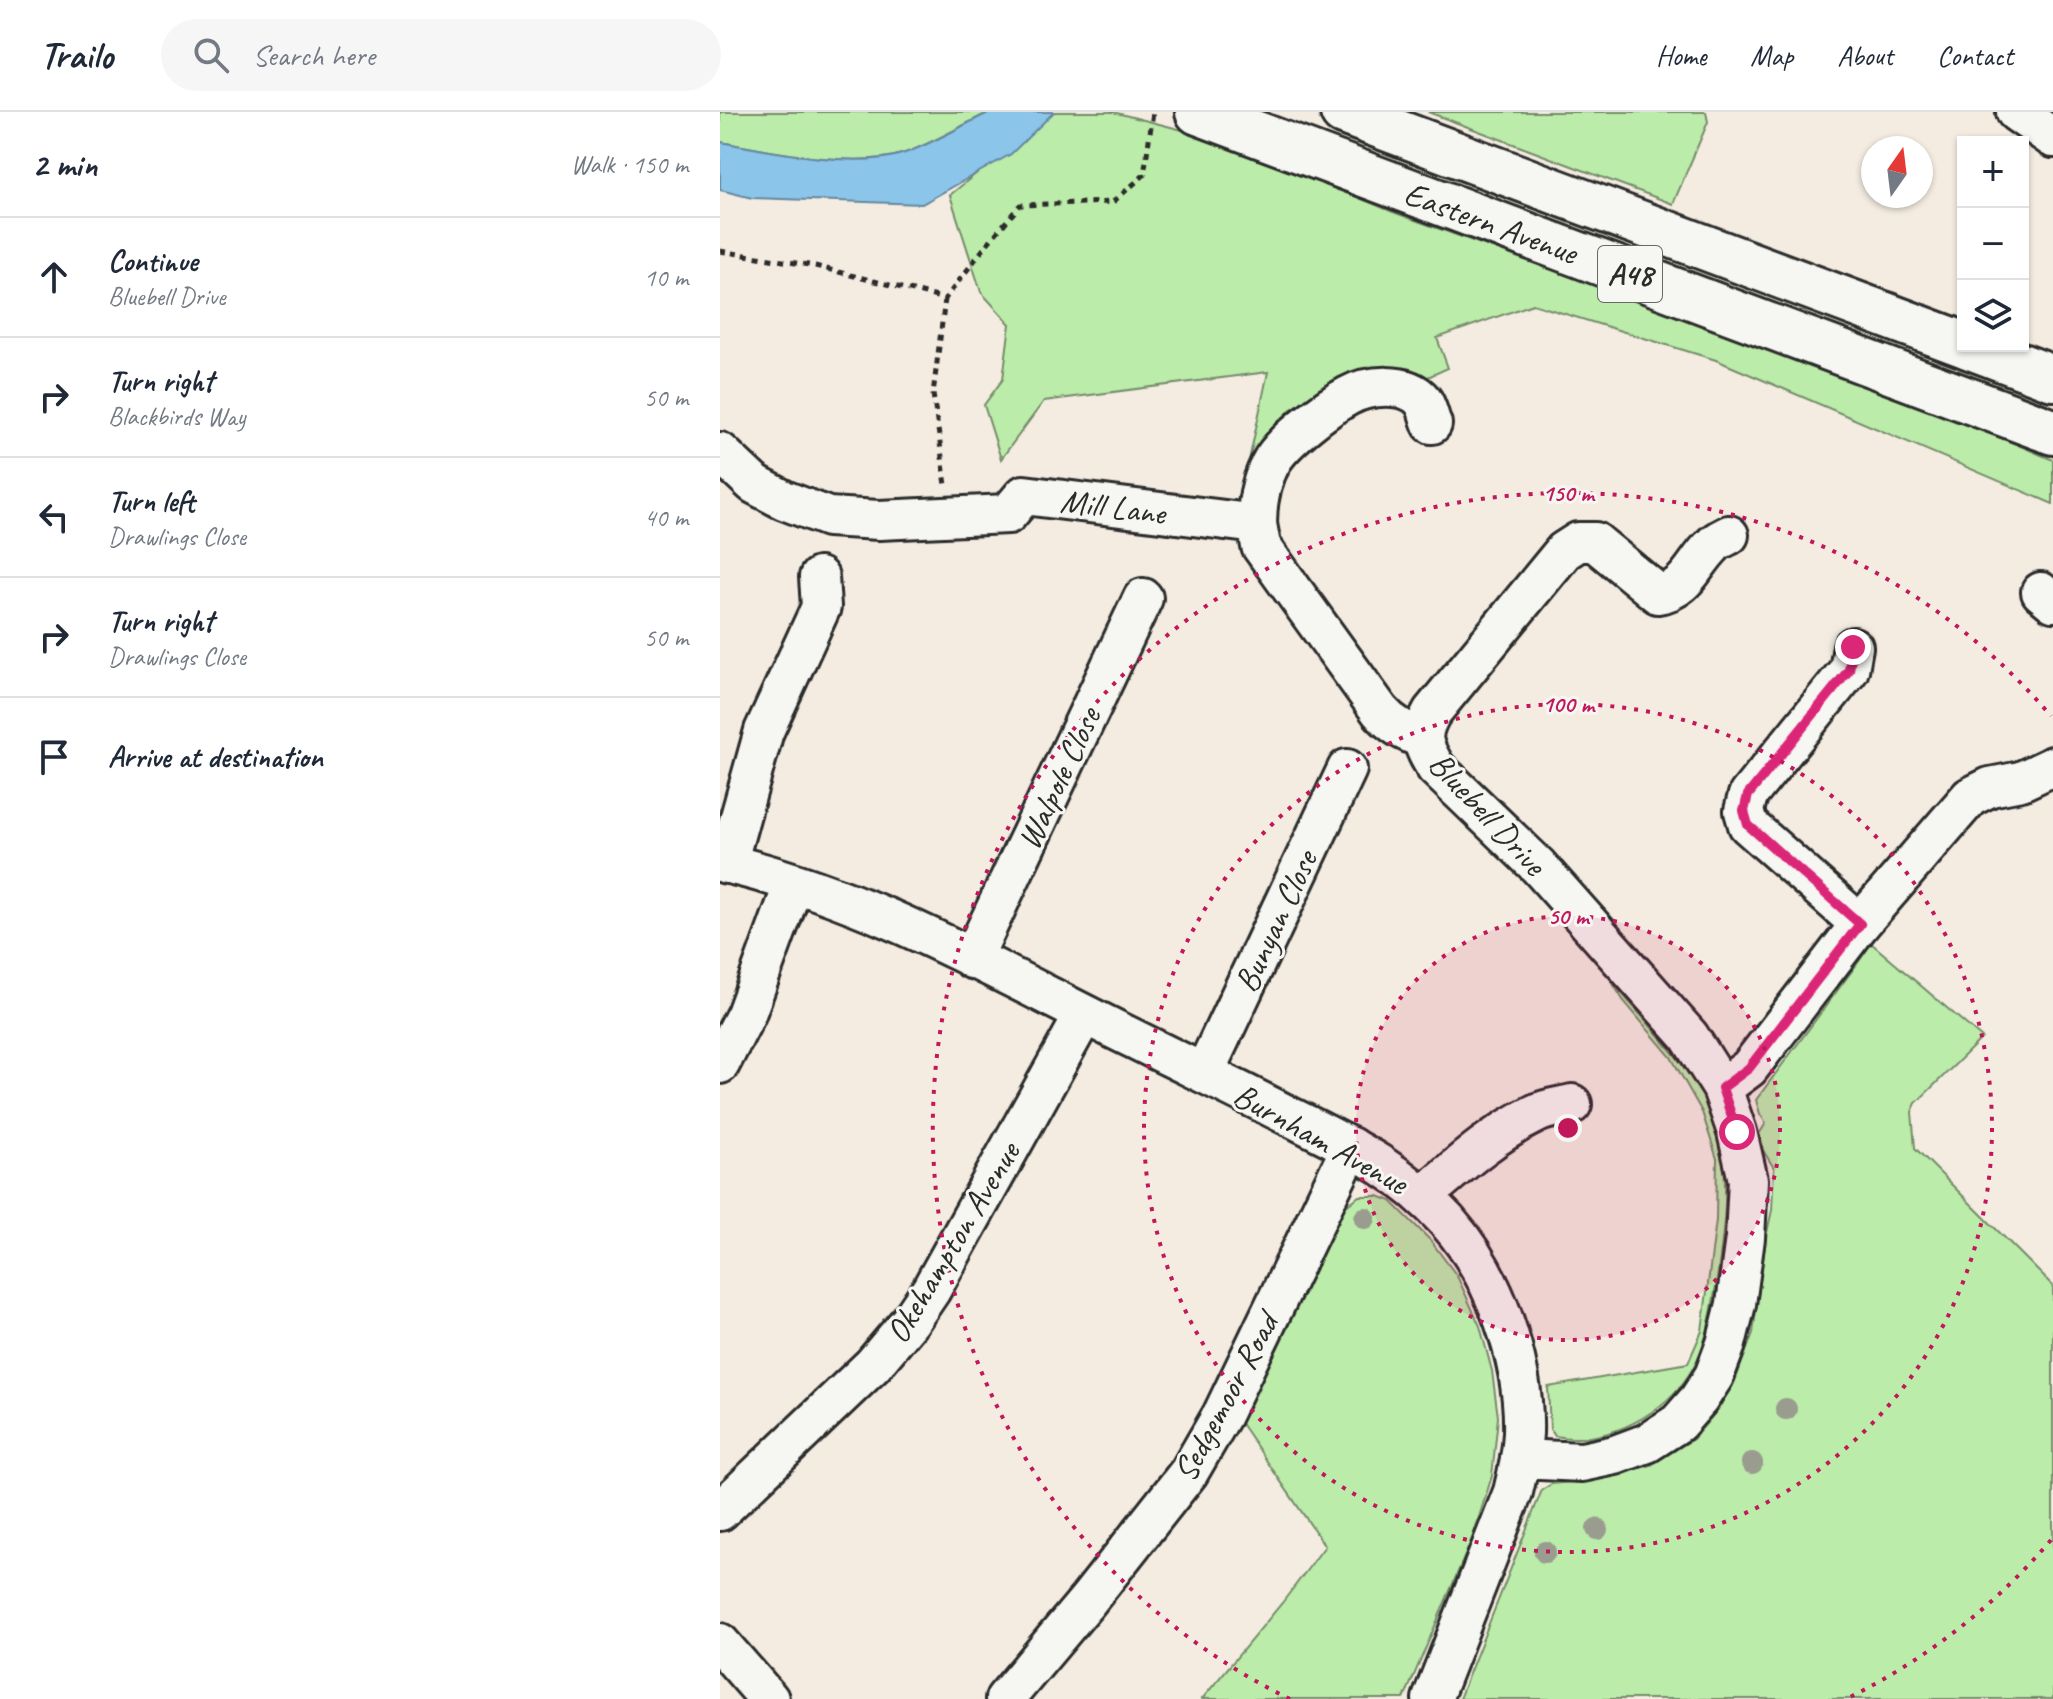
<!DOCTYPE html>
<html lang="en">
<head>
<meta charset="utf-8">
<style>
	:root { --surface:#fff; --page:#f6f6f7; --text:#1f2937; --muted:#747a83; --line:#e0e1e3 }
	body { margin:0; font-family:Caveat,sans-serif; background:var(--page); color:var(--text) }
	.controls { position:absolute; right:24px; top:24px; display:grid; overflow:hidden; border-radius:0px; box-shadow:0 2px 6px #0004 }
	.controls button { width:72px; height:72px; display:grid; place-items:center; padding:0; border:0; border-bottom:2px solid var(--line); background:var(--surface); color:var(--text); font:40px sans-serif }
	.compass { position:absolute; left:1141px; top:24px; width:72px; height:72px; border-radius:50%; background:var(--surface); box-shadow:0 2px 6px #0004; rotate:14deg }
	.stop { position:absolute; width:24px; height:24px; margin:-18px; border:6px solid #db2777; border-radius:50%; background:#fff }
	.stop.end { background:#db2777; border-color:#fff; box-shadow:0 2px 8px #0008 }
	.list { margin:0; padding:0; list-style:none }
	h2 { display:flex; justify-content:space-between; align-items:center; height:104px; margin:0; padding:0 32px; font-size:34px }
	h2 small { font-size:26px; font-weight:400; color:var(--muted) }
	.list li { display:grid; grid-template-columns:52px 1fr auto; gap:24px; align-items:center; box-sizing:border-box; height:120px; padding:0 32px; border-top:2px solid var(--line) }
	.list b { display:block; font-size:30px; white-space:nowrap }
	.list p { margin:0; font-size:26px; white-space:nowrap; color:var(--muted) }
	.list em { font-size:26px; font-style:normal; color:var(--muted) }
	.icon { flex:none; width:44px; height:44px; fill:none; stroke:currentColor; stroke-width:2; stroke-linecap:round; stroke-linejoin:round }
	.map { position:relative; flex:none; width:1333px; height:1587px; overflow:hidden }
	header { display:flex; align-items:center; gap:48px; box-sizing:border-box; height:112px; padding:0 40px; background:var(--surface); border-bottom:2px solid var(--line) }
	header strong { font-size:38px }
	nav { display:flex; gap:44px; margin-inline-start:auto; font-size:28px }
	.search { width:560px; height:72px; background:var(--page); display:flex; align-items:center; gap:20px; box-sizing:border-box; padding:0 28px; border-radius:44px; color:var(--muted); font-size:30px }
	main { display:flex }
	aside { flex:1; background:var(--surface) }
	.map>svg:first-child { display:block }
	.green { fill:#bcecaa; stroke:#748c6a; stroke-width:2 }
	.water { fill:#8bc5ea; stroke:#65879e; stroke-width:2 }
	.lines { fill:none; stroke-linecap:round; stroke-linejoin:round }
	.minor-casing { stroke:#2b2b2b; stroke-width:44 }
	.highway-casing { stroke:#2b2b2b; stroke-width:50 }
	.path { stroke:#2b2b2b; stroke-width:5; stroke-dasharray:6 6; stroke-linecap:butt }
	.minor { stroke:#f6f6f2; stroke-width:38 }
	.highway { stroke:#f6f6f2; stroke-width:44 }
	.tree { fill:#999c8e }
	.route { stroke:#db2777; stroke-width:10 }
	.ring { fill:none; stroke:#c2185b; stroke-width:4; stroke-dasharray:4 8 }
	.labels { text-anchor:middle; stroke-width:6; stroke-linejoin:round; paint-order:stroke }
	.shield { fill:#f6f6f2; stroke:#686867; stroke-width:2 }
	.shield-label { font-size:32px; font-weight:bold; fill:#2b2b2b }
	.street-label { font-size:34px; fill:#2b2b2b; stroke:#f6f6f2 }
	.centre { fill:#c2185b; stroke:#f6f6f2; stroke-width:4 }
	.ring-label { font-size:24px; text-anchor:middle; font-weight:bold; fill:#c2185b; stroke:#f6f6f2; stroke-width:6; stroke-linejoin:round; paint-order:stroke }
</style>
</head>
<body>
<header>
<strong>Trailo</strong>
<div class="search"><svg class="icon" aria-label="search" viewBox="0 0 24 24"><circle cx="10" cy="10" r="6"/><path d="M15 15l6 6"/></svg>Search here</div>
<nav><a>Home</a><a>Map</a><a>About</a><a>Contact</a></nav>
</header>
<main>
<aside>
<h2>2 min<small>Walk · 150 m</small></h2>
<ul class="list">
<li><svg class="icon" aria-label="ahead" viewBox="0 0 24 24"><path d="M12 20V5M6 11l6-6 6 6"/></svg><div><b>Continue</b><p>Bluebell Drive</p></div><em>10 m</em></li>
<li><svg class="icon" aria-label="right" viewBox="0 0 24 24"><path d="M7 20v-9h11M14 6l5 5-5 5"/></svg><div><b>Turn right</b><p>Blackbirds Way</p></div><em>50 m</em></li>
<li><svg class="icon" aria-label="left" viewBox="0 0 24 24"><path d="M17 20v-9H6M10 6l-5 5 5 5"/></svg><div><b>Turn left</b><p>Drawlings Close</p></div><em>40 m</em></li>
<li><svg class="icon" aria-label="right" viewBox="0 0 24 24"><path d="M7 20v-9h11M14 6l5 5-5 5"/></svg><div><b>Turn right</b><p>Drawlings Close</p></div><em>50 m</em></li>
<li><svg class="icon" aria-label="arrive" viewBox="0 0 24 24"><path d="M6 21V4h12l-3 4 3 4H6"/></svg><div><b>Arrive at destination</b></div></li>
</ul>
</aside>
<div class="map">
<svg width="1333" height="1587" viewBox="0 0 1333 1587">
	<rect width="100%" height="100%" fill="#f4ece1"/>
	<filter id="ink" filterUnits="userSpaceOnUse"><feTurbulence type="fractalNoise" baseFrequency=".0125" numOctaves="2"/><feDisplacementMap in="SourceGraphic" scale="16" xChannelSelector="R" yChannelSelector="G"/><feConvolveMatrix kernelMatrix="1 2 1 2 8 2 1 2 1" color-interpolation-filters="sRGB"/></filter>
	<g filter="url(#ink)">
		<!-- green -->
		<g class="green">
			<path d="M0 0H270C242 13 214 30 185 41 137 58 51 39 0 30Z"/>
			<polygon points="331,0 393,0 501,28 673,100 1199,291 1333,348 1333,392 996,248 813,192 717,226 728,256 690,273 646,270 571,297 530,344 548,260 324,289 281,347 264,293 283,267 290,212 261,180 230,83"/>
			<polygon points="708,0 986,0 988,10 953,92"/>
			<polygon points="1151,831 1262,926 1196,991 1192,1000 1195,1036 1333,1174 1333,1587 739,1587 822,1378 832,1372 879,1367 931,1353 973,1327 997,1299 1015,1269 1033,1221 1046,1125 1052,1098 1054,1056 1036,1027 1046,1011 1040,1002 1036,988 1140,848"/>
			<path d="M892 870C924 908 982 966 996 1012 1012 1065 1004 1120 996 1174 991 1201 987 1232 973 1256 949 1300 886 1335 835 1324L830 1317 828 1275 968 1251 982 1219 996 1108 997 1047 982 1000 951 945 903 888Z"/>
			<polygon points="639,1084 658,1084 671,1089 710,1128 737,1164 760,1214 772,1259 778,1305 772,1364 752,1427 684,1587 482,1587 562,1491 605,1434 520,1310 612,1116 625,1095"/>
		</g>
		<!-- water -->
		<path class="water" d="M270 0H334L291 42 202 92 32 86 0 78V30C51 39 137 58 185 41 214 31 243 13 270 0Z"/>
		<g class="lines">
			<!-- minor casing -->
			<g class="minor-casing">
				<g id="minor">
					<polyline points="1296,0 1333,26"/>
					<path d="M0 340 34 372 64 388 108 405 159 408 288 402 304 383 537 412 541 434 660 599C672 613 685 620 702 626"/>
					<path d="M537 412C537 389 541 367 553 347 566 327 607 295 628 284 648 273 687 269 703 289 707 294 709 305 712 312"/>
					<polyline points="1321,480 1333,490"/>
					<polyline points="1133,535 1129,558 1028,683 1024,699 1028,713 1140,812"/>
					<path d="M0 750C148 783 281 862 416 928 466 953 517 977 567 1003 629 1034 679 1056 727 1109 775 1163 805 1249 803 1321 802 1341 798 1360 793 1380L712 1587"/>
					<polyline points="7,752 44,619 101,495 99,465"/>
					<polyline points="252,847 423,486"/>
					<polyline points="0,952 26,902 74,771"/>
					<polyline points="484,961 627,657"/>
					<polyline points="1002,976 1029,956 1140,812 1250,685 1270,675 1301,669 1333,654"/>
					<path d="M703 1084C738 1054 773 1022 815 1002 826 996 840 995 852 992"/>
					<path d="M800 1347 862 1350 895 1343 927 1331 958 1311 979 1287 994 1264 1006 1232 1016 1192 1025 1126 1028 1068 1017 1020 1002 976 969 924 818 754 716 656C702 633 698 624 712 600L844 439 858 430H875L938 482C967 478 973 453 992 434 996 429 1003 426 1009 423"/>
					<polyline points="0,1399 153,1253 190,1209 211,1178 364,903"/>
					<polyline points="0,1531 49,1587"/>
					<polyline points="285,1587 368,1488 469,1360 502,1303 631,1035"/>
				</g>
			</g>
			<!-- highway casing -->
			<g class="highway-casing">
				<g id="highway">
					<polyline points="478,0 1333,320"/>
					<polyline points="623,0 1243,232"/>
					<polyline points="1248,234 1333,266"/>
				</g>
			</g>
			<!-- path -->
			<g class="path">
				<polyline points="0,139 95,154 225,187 268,131 300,93 393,90 424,63 433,0"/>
				<polyline points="225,187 213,282 226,373"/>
			</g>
			<!-- minor -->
			<use href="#minor" class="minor"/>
			<!-- highway -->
			<use href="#highway" class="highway"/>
		</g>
		<!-- trees -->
		<g class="tree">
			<circle cx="645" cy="1106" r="11"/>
			<circle cx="1066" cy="1297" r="11"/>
			<circle cx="1032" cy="1351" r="11"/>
			<circle cx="877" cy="1417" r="11"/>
			<circle cx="825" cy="1440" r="11"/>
		</g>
	</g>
	<g class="lines" filter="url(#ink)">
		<!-- route -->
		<polyline class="route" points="1017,1020 1002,976 1029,956 1140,812 1028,713 1024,699 1028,683 1129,558 1133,535"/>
	</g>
	<!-- distance rings -->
	<circle cx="848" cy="1016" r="212" fill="#c2185b" fill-opacity=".12"/>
	<g class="ring">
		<circle cx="848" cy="1016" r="212"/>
		<circle cx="848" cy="1016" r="424"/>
		<path d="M1331 1428A635 635 0 0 1 1126 1587M570 1587A635 635 0 1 1 1331 604"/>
	</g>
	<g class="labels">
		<!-- shield labels -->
		<rect class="shield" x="878" y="134" width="64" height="56" rx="6"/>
		<g class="shield-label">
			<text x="910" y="173">A48</text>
		</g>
		<!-- street labels -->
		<g class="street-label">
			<text transform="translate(771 110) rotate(20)" y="12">Eastern Avenue</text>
			<text transform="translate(393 394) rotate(7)" y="12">Mill Lane</text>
			<text transform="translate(338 666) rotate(-65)" y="12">Walpole Close</text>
			<text transform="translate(768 701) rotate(47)" y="12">Bluebell Drive</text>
			<text transform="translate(555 809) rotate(-65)" y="12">Bunyan Close</text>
			<text transform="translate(601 1026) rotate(29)" y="12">Burnham Avenue</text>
			<text transform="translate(232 1130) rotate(-59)" y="12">Okehampton Avenue</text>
			<text transform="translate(505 1285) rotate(-62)" y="12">Sedgemoor Road</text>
		</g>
	</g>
	<circle cx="848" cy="1016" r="12" class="centre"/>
	<g class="ring-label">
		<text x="848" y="389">150 m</text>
		<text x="848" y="600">100 m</text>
		<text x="848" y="812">50 m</text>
	</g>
</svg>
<div class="controls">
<button>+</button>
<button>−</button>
<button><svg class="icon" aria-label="layers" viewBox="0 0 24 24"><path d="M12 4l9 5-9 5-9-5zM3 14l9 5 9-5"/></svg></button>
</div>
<svg class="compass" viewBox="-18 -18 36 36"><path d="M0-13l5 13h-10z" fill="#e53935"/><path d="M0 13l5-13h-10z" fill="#747a83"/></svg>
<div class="stop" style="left:1017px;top:1020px"></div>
<div class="stop end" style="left:1133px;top:535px"></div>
</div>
</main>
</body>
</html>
